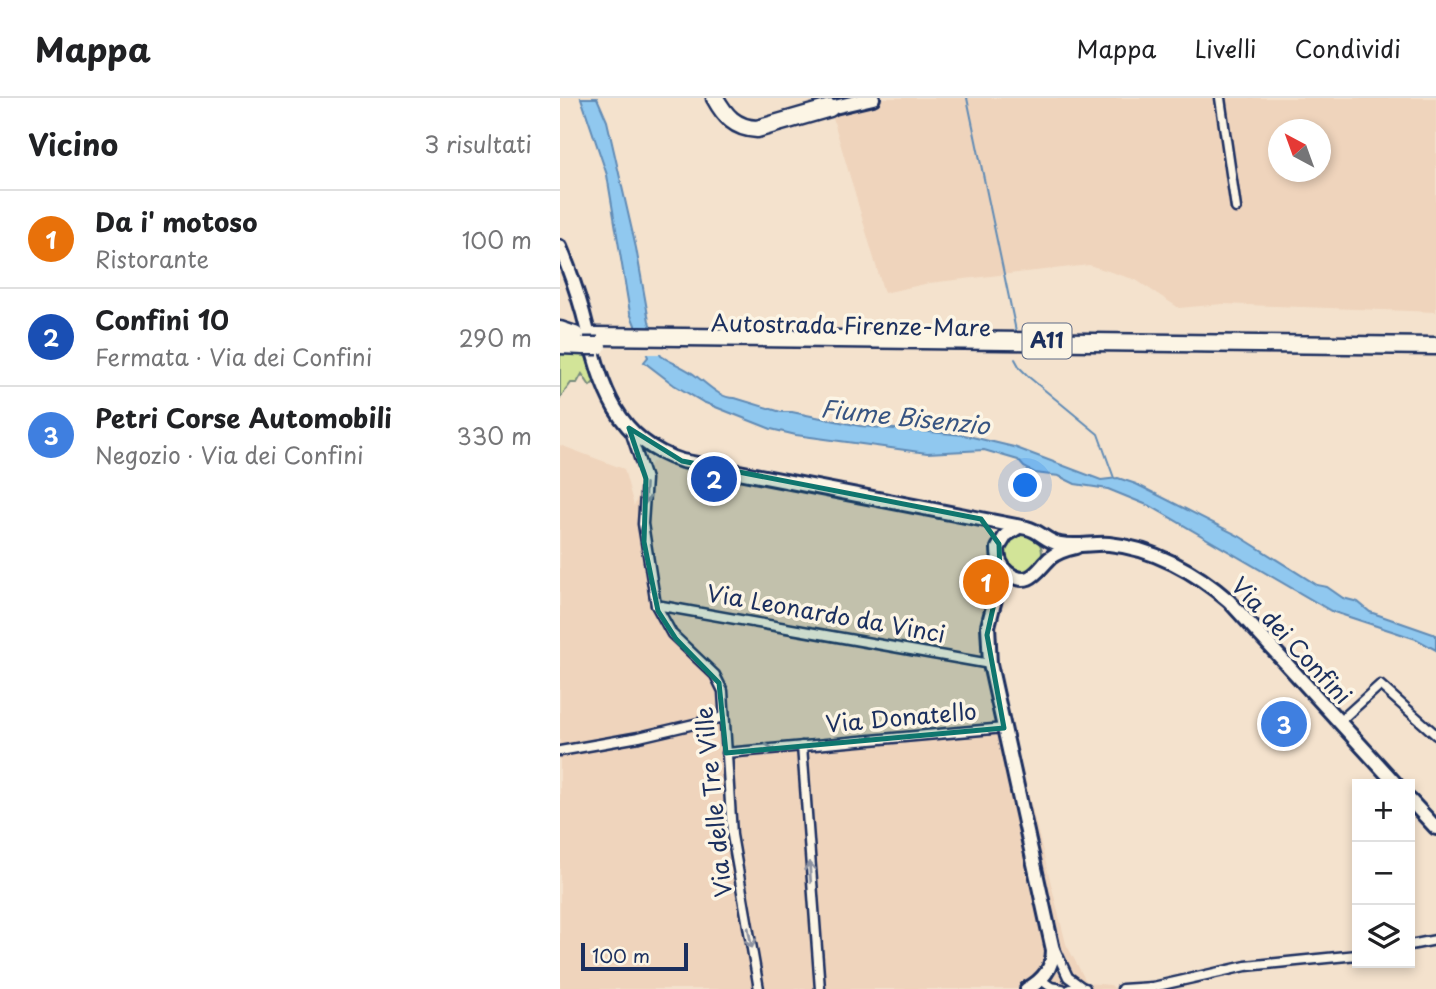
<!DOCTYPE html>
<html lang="it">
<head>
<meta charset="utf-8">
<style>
	:root { --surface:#fff; --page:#f2f2f2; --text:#202124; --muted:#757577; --line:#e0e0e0; --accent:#0b8043 }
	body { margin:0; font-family:"Playpen Sans",sans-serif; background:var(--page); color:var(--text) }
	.controls { position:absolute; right:21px; bottom:21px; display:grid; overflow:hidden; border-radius:0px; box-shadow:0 4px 10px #0003 }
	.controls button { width:63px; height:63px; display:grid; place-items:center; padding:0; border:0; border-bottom:2px solid var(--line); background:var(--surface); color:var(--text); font:35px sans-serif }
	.compass { position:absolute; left:708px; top:21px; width:63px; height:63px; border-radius:50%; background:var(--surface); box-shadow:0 4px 10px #0003; rotate:319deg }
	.scale { position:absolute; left:21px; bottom:18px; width:107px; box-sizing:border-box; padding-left:7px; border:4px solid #1b2f5e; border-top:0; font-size:19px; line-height:24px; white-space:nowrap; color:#1b2f5e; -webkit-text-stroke:5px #fcf5e5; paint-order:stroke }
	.you { position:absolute; left:466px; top:388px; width:24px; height:24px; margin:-18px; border:5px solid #fff; border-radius:50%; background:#1a73e8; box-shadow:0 0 0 10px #1a73e833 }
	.badge { display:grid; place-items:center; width:46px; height:46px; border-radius:50%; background:var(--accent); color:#fff; font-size:23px; font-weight:700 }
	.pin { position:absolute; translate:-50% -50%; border:4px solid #fff; box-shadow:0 2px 7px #0006 }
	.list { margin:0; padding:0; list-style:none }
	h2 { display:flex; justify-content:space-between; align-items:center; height:91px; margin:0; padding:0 28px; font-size:30px }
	h2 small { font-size:23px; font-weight:400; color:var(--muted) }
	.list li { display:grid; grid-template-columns:46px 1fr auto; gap:21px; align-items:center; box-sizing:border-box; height:98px; padding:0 28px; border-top:2px solid var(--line) }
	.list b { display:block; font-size:26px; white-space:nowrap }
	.list p { margin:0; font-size:23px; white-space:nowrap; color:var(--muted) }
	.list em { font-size:23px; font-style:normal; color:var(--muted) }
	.icon { flex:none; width:38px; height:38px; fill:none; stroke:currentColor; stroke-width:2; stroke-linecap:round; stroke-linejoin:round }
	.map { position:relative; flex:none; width:876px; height:891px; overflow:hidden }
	header { display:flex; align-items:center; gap:42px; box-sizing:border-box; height:98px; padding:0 35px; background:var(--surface); border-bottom:2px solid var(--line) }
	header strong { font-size:33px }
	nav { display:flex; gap:38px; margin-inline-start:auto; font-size:24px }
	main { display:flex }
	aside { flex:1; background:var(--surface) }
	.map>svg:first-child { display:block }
	.built { fill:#efd4bc; fill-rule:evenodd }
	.green { fill:#d2e498; stroke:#768a7b; stroke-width:2 }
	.water { fill:#90c8ef; stroke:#618bb5; stroke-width:2 }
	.pier { fill:#f4e2cd }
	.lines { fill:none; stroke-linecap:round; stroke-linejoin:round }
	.stream { stroke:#618bb5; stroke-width:2 }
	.street-casing { stroke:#1b2f5e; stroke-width:13 }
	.secondary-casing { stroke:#1b2f5e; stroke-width:18 }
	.primary-casing { stroke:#1b2f5e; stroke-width:18 }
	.highway-casing { stroke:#1b2f5e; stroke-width:21 }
	.street { stroke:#fcf5e5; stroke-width:8 }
	.secondary { stroke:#fcf5e5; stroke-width:12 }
	.primary { stroke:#fcf5e5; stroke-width:12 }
	.highway { stroke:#fcf5e5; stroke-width:16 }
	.highway-bridge-casing { stroke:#1b2f5e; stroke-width:21; stroke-linecap:butt }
	.highway-bridge { stroke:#fcf5e5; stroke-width:16 }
	.oneway { stroke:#8c92a2 }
	.marked { fill:#0f766e; fill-opacity:0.2; stroke:#0f766e; stroke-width:5; stroke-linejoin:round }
	.labels { text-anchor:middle; stroke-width:7; stroke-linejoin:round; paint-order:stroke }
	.shield { fill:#fcf5e5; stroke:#5e6a86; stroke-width:2 }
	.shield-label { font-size:21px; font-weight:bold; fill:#1b2f5e }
	.street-label { font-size:23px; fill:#1b2f5e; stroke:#fcf5e5 }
	.water-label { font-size:24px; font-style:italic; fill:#385582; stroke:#fcf5e5 }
</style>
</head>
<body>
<header>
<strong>Mappa</strong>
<nav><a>Mappa</a><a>Livelli</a><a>Condividi</a></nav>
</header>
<main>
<aside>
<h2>Vicino<small>3 risultati</small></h2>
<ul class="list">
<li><span class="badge" style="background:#e8710a">1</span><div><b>Da i' motoso</b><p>Ristorante</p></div><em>100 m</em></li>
<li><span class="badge" style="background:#1a4fb4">2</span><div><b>Confini 10</b><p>Fermata · Via dei Confini</p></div><em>290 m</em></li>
<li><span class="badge" style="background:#3f7fe0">3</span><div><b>Petri Corse Automobili</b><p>Negozio · Via dei Confini</p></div><em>330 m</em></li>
</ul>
</aside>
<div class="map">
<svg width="876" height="891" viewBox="0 0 876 891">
	<rect width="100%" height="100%" fill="#f4e2cd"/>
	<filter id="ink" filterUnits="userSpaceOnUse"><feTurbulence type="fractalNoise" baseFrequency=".0143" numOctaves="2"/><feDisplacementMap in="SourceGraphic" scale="14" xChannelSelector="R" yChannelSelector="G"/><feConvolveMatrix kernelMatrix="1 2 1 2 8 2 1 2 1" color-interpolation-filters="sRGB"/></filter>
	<g filter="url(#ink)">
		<!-- built -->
		<g class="built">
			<path d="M267 0H876V214L662 206 619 210 576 182 529 167 369 185 324 195ZM718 32H760V74H718Z"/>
			<polygon points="0,347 64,371 74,408 91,364 105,362 427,429 433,444 437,477 439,519 435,562 506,846 527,885 551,887 555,891 0,891"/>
		</g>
		<!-- green -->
		<g class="green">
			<polygon points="0,255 25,255 34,284 30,288 22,276 17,285 11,285 0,300"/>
			<circle cx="463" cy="455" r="19"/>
		</g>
		<!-- water -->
		<path class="water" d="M21 0H37L47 23 76 150 89 223 95 246 101 258C112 265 126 270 136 278 147 286 161 301 175 300L221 314H232L300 328 404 337 454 349 541 382 558 380 576 386 679 438 757 487 767 489 783 500 798 504 810 514 876 537V552L856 541 771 513 592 409 548 391 515 386 499 378 475 375 464 369 458 362 424 352 367 355 236 337 211 331 143 304 114 287 84 264 88 259 70 215 47 77Z"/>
		<!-- pier -->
		<polygon class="pier" points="71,229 94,229 104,256 83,256"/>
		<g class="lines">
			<!-- stream -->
			<g class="stream">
				<polyline points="407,0 456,233"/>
				<polyline points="455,261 460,270 470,280 538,336 554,380"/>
			</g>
			<!-- street casing -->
			<g class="street-casing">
				<g id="street">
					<polyline points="660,0 676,110"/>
					<polyline points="70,333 86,381 83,426 96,507 112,536 155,577 163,593 172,737 199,891"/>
					<polyline points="96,507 430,566"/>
					<polyline points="779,624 820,587 876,637"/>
					<polyline points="242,648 260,891"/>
					<polyline points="0,653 79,639 164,619"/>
					<polyline points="166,655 444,630"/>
					<polyline points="850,847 876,842"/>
					<polyline points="495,851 508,879 523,890"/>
					<polyline points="481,882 491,889 502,891"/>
					<polyline points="510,891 525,890"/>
					<polyline points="562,891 593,889 686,868 797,857"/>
				</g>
			</g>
			<!-- secondary casing -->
			<g class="secondary-casing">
				<g id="secondary">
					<polyline points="270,10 313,0"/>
					<path d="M442 467 439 486 428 528 430 566 493 852C493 870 482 883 467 891"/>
				</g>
			</g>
			<!-- primary casing -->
			<g class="primary-casing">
				<g id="primary">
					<path d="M0 149C9 171 17 193 23 215 40 280 50 340 122 363L467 430C480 433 487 444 500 446 516 449 533 445 549 446 593 450 636 474 669 503L836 686"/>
					<path d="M459 429 446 437 438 450C438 460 440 469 448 475 470 491 478 471 490 460 497 454 507 451 516 449"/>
					<polyline points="850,702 876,730"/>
				</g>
			</g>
			<!-- highway casing -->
			<g class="highway-casing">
				<g id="highway">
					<path d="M155 0C165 18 175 30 197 31L270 10"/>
					<polyline points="0,232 15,237"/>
					<polyline points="35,238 876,248"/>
					<polyline points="0,247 24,248"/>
				</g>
			</g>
			<!-- street -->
			<use href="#street" class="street"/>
			<!-- secondary -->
			<use href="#secondary" class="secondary"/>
			<!-- primary -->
			<use href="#primary" class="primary"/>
			<!-- highway -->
			<use href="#highway" class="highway"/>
			<!-- highway-bridge casing -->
			<g class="highway-bridge-casing">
				<polyline id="highway-bridge" points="24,248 38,248"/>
			</g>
			<!-- highway-bridge -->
			<use href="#highway-bridge" class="highway-bridge"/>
		</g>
		<!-- one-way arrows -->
		<defs><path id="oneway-shaft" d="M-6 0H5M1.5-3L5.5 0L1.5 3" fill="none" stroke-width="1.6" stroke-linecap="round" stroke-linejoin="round" transform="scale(1.75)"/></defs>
		<g class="oneway">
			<use href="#oneway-shaft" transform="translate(85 396) rotate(93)"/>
			<use href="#oneway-shaft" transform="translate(204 652) rotate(-5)"/>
			<use href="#oneway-shaft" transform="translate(250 774) rotate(-94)"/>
			<use href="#oneway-shaft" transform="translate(190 840) rotate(80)"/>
		</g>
	</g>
	<!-- marked area -->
	<path class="marked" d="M69 330 122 363 421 421 439 446 440 479 427 537 444 630 166 655 159 585 116 541 98 513 84 444 86 381Z"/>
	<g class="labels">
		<!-- shield labels -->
		<rect class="shield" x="462.5" y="225.5" width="49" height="35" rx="5"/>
		<g class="shield-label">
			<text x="487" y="250">A11</text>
		</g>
		<!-- street labels -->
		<g class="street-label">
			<text transform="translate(291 228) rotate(1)" y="8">Autostrada Firenze-Mare</text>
			<text transform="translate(266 516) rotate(10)" y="8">Via Leonardo da Vinci</text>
			<text transform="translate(731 543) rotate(47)" y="8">Via dei Confini</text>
			<text transform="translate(341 620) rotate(-5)" y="8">Via Donatello</text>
			<text transform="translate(154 704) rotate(-96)" y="8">Via delle Tre Ville</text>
		</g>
		<!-- water labels -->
		<g class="water-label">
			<text transform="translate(345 320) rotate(6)" y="8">Fiume Bisenzio</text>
		</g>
	</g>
</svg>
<div class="controls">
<button>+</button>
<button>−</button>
<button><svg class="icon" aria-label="layers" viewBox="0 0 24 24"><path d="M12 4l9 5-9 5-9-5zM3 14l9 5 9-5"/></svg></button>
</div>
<svg class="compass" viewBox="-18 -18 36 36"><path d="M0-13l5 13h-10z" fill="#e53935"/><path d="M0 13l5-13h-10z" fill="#757577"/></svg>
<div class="scale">100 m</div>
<div class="you"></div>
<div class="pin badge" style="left:426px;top:484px;background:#e8710a">1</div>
<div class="pin badge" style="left:154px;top:381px;background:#1a4fb4">2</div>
<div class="pin badge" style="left:724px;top:626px;background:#3f7fe0">3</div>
</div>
</main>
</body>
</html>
